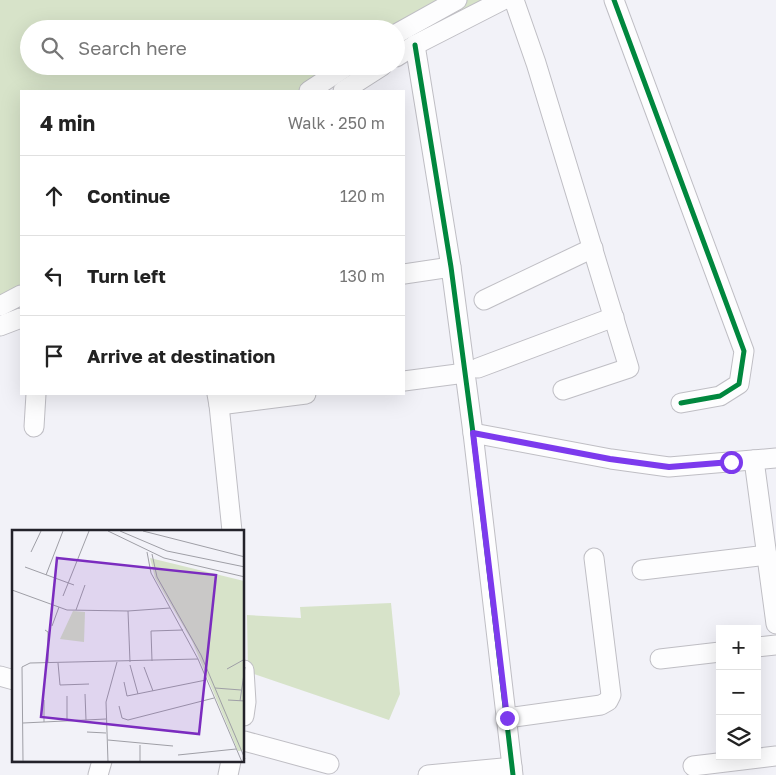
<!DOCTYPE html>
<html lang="en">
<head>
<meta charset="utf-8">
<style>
	:root { --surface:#fff; --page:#f2f2f2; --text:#222; --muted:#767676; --line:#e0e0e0 }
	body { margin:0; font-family:"Golos Text",sans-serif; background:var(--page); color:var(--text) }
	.controls { position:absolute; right:15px; bottom:15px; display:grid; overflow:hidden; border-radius:0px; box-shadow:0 5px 20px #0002 }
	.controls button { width:45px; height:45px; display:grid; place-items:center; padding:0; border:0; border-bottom:1px solid var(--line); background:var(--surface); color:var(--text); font:25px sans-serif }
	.stop { position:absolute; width:15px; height:15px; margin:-11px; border:4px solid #7c3aed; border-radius:50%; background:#fff }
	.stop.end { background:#7c3aed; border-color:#fff; box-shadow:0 1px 5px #0008 }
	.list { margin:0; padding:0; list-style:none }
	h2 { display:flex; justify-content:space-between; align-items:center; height:65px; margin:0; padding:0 20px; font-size:21px }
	h2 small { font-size:16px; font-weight:400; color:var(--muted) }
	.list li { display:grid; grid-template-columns:32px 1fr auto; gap:15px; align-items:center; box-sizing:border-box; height:80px; padding:0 20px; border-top:1px solid var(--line) }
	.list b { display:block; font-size:19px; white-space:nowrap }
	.list em { font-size:16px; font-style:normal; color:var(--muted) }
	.icon { flex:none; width:28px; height:28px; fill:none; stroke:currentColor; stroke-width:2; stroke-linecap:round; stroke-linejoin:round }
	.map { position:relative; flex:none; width:776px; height:775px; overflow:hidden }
	.search { position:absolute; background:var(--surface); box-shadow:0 5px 20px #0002; left:20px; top:20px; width:385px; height:55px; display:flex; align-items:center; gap:12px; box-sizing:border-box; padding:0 18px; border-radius:28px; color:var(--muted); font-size:19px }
	.panel { position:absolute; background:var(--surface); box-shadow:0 5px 20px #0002; left:20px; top:90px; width:385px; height:305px; border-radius:0px }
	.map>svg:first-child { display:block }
	.green { fill:#d7e3c9 }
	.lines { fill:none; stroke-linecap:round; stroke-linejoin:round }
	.minor-casing { stroke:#bfbec4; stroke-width:21 }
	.minor { stroke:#fdfdfe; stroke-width:19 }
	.cycleway-casing { stroke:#fdfdfd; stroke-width:8 }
	.cycleway { stroke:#00873e; stroke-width:5 }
	.route { stroke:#7c3aed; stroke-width:6 }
	.inset-road { fill:none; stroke:#9f9fa6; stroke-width:1 }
	.view { fill:#7b2cbf; fill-opacity:0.15; stroke:#7b2cbf; stroke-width:2.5 }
	.inset-edge { fill:none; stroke:#23222a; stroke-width:2.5 }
</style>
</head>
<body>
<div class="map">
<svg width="776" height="775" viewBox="0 0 776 775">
	<rect width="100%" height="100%" fill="#f2f2f8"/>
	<!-- green -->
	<g class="green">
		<polygon points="0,0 485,0 396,49 396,29 29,29 29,66 365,66 323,91 21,91 21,306 0,316"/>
		<polygon points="391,603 400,694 389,720 248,672 247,615 301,618 300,607"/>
	</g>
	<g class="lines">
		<!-- minor casing -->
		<g class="minor-casing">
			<g id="minor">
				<polyline points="514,0 536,63 629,368 563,390"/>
				<polyline points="614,0 744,351 739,384 720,396 681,403"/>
				<polyline points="396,34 457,0"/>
				<polyline points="415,45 451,267 473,433 513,775"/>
				<polyline points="396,57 415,45 503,0"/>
				<polyline points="309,91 347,66"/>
				<polyline points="343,91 382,66"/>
				<polyline points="404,274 451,267"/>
				<polyline points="484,300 593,248"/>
				<polyline points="0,306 21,295"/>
				<polyline points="0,326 21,318"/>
				<polyline points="478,368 614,317"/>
				<polyline points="404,381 465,373"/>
				<polyline points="217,394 219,405 306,394"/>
				<polyline points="219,405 232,531"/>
				<polyline points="34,427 36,394"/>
				<polyline points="473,433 611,459 669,467 776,458"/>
				<polyline points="754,460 776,624"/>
				<polyline points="642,570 767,555"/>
				<polyline points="757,647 776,645"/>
				<polyline points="660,659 720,652"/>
				<polyline points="244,670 246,702 244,716"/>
				<polyline points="0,676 14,680"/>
				<polyline points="507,718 601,705 608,701 611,695 594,558"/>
				<polyline points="244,741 329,764"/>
				<polyline points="693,766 776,756"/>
				<polyline points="98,775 102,761"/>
				<polyline points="228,775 231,761"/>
				<polyline points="428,775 512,767"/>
			</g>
		</g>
		<!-- minor -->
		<use href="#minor" class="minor"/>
		<!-- cycleway casing -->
		<g class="cycleway-casing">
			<g id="cycleway">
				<polyline points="614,0 744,351 739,384 720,396 681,403"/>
				<polyline points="415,45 451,267 473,433 513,775"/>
			</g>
		</g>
		<!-- cycleway -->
		<use href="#cycleway" class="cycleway"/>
	</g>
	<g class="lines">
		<!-- route -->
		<polyline class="route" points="507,718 473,433 610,459 669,467 731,462"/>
	</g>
	<!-- overview -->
	<g transform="translate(12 530)">
		<rect width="232" height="232" fill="#f2f2f8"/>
		<path d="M138 28 232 51 233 219 229 221H226L180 111 143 48ZM61 81 73 82 72 112 48 109Z" fill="#d7e3c9"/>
		<path class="inset-road" d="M96 1 152 28 233 47M108 1 155 21 233 37M131 1 233 27M19 22 29 1M135 22 139 43 186 129 230 232M140 24 145 47 189 125 233 229M13 37 62 55M34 45 51 1M0 60 55 80 116 81M51 66 77 1M64 80 73 55M40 96 47 77M33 100 36 102V133M140 131 139 101 171 100M118 132 116 81 158 78M46 133 48 155 77 154M118 135 126 164M132 137 141 161M215 139 233 129M112 152 115 166 194 150M203 158 229 160M73 164 74 190M55 166V190M32 170V192M216 170 233 171M228 171 233 137M107 176 110 188 116 190 202 168M11 193 94 189M75 202 94 203M96 210 161 216M166 225 224 219M0 231 124 232M11 231 10 137 18 133 186 129M96 232 94 172 105 132M128 232V215"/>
		<path class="view" d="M45 28 204 45 187 204 29 187Z"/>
		<rect width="232" height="232" class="inset-edge"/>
	</g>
</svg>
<div class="controls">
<button>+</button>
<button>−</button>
<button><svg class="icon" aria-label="layers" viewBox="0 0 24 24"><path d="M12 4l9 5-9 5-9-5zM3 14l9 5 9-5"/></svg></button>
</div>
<div class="stop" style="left:731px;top:462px"></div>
<div class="stop end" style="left:507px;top:718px"></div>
<div class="search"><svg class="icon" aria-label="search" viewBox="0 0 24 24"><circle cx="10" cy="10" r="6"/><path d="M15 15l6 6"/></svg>Search here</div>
<section class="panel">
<h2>4 min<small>Walk · 250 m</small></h2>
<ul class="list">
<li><svg class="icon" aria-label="ahead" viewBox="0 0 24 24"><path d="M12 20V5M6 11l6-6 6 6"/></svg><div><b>Continue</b></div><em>120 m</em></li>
<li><svg class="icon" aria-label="left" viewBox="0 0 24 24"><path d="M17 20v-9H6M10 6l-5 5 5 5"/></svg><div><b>Turn left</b></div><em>130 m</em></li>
<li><svg class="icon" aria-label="arrive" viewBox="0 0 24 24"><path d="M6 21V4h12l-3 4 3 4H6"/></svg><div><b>Arrive at destination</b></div></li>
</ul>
</section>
</div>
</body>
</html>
